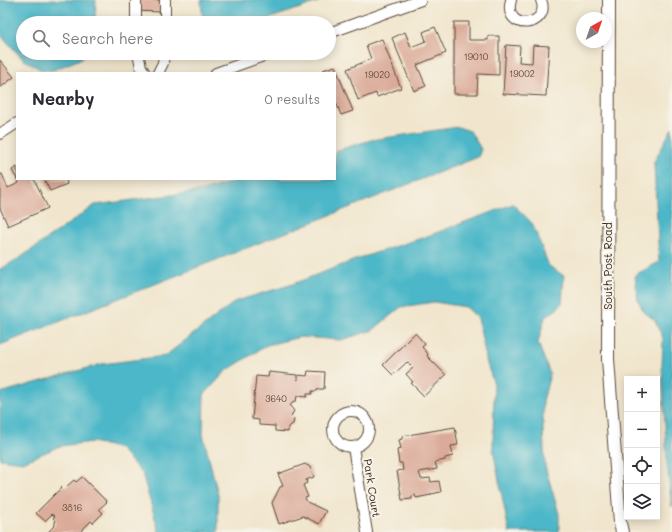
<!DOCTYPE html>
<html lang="en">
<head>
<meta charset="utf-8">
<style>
	:root { --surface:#fff; --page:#f7f7f7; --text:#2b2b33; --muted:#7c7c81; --line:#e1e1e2 }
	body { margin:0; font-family:Mali,sans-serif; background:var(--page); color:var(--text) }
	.controls { position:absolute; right:12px; bottom:12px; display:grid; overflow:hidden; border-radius:0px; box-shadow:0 2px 10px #0003 }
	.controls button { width:36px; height:36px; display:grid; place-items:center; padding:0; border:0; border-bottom:1px solid var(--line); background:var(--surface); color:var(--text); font:20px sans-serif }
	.compass { position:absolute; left:576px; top:12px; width:36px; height:36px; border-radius:50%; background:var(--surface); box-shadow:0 2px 10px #0003; rotate:40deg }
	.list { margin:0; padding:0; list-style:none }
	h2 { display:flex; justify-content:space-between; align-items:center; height:52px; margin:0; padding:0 16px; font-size:17px }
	h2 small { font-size:13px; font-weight:400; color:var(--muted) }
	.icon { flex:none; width:22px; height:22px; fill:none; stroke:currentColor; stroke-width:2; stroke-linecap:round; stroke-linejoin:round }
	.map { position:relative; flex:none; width:672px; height:532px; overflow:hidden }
	.search { position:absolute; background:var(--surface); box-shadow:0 2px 10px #0003; left:16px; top:16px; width:320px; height:44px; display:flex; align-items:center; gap:10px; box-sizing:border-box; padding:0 14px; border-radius:22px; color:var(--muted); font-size:15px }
	.panel { position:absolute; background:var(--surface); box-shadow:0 2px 10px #0003; left:16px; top:72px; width:320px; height:108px; border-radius:0px }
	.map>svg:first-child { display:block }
	.water { fill:#4bb7c8; stroke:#437073 }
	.building { fill:#dbab99 }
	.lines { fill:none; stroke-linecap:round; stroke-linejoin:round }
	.minor-casing { stroke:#564638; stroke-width:12 }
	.tertiary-casing { stroke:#564638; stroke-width:14 }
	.minor { stroke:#fff; stroke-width:10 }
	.tertiary { stroke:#fff; stroke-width:12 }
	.labels { text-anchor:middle; stroke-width:4; stroke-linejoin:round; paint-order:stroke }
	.number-label { font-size:9px; fill:#634a3d }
	.street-label { font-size:11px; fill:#3b2a1e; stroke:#f7f3e8 }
</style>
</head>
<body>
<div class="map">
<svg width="672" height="532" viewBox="0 0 672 532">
	<rect width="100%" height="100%" fill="#f7f3e8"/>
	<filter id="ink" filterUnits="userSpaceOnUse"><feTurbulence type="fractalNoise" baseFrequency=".025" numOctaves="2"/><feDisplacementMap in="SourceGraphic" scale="8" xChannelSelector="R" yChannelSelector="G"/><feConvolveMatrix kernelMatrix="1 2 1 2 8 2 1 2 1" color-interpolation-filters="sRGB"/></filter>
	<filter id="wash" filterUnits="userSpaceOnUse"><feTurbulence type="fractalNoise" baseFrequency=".012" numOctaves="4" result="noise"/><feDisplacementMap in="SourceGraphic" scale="16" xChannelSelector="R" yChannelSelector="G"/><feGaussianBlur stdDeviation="0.9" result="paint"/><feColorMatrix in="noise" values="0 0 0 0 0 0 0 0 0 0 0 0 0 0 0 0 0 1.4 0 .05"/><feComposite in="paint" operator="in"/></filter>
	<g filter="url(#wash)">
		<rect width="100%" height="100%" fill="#f1e6cd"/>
		<!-- water -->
		<g class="water">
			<polygon points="0,0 96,0 95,23 23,23 23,53 90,53 78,60 53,70 42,70 24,60 8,43 0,33"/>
			<polygon points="201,0 319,0 318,2 256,23 203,23"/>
			<polygon points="458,127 470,131 481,149 478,157 0,345 0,269 20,258 95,205 202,191 242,179 335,179 335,151 371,140"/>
			<polygon points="672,128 672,507 667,464 662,366 663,338 655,320 644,312 638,300 635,275 659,262 654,162"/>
			<polygon points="513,204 532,223 549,266 564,276 562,303 557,309 545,317 538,343 550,374 543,401 543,429 545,466 559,514 559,532 509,532 493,449 494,384 487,364 478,318 466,307 434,302 401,307 373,330 341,340 300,337 267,345 226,371 204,395 203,435 218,494 218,532 159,532 142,473 120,449 93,442 60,446 23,462 0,459 0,393 102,364 165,356 236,301 290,285 363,257 425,237"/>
		</g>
		<g id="blocks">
			<!-- building -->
			<g class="building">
				<polygon points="135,0 162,0 162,12 135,11"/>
				<polygon points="454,22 469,22 469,40 488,40 488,36 499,36 499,75 478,74 477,94 454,94"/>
				<polygon points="435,27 446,53 417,65 426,86 414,91 392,38 405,32 411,47 426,41 423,32"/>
				<polygon points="382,39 401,88 377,97 376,93 358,100 347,69 371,59 366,45"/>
				<polygon points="506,45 520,46 519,62 532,63 533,45 549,46 546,96 503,94"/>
				<polygon points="0,60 14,77 0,88"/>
				<polygon points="335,66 353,111 341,115 335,100 335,73 324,73 323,70"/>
				<polygon points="17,167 17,179 34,179 48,208 8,226 0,208 0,174 2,174 8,188 19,183 12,170"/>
				<polygon points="44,179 69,179 66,180 67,184 50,191"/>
				<polygon points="415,333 425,344 422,347 428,354 427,356 446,375 424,396 411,383 413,382 406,374 413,368 407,362 393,375 383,365"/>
				<polygon points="308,371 325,372 324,389 317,389 317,391 312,391 312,394 307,394 307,397 297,396 296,401 294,401 290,406 294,411 291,416 294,419 293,424 288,427 288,432 275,431 275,426 259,425 259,420 252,419 256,376 268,377 269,372 297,375 297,379 298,380 298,375 307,376"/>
				<polygon points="455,427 458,445 451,446 453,456 445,458 445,460 435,462 437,469 419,472 421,479 430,478 431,482 439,481 441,492 431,494 431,495 416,498 415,495 412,496 412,499 402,500 397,471 403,470 402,463 399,463 397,450 401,449 399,440 402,439 402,436"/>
				<polygon points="305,464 310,467 314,477 306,480 307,483 303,485 308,497 305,498 307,502 326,511 319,524 303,516 279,524 272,503 280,487 283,486 278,474"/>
				<polygon points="82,477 107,502 99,509 103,513 93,523 91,521 80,532 48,532 55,525 55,522 56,521 53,518 55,516 52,514 45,521 36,513 64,485 66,487 74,480 76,482"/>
			</g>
		</g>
	</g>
	<g filter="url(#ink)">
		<use href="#blocks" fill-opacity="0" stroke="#564638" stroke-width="1"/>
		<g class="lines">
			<!-- minor casing -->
			<g class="minor-casing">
				<g id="minor">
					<path d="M511 0C502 33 552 27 541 0"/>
					<polyline points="136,23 136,0"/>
					<polyline points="165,23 165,0"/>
					<polyline points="329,33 421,0"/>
					<polyline points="138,53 141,67 145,73"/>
					<polyline points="158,73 163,63 164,53"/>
					<polyline points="216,73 272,53"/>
					<polyline points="0,134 17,123"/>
					<circle cx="351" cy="429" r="18"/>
					<polyline points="353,447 367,532"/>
				</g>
			</g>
			<!-- tertiary casing -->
			<g class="tertiary-casing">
				<polyline id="tertiary" points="609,0 608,359 620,523 622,532"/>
			</g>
			<!-- minor -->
			<use href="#minor" class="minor"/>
			<!-- tertiary -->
			<use href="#tertiary" class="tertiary"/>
		</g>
	</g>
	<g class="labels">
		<!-- number labels -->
		<g class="number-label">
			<text x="476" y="60">19010</text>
			<text x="522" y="77">19002</text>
			<text x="377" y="78">19020</text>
			<text x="276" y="402">3640</text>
			<text x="72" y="511">3816</text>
		</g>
		<!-- street labels -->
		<g class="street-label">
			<text transform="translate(608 266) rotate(-90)" y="4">South Post Road</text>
			<text transform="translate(372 488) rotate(81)" y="4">Park Court</text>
		</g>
	</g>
</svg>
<div class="controls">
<button>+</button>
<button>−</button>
<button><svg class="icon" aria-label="locate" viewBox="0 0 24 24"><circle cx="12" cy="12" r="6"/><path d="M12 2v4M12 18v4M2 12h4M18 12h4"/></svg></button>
<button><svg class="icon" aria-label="layers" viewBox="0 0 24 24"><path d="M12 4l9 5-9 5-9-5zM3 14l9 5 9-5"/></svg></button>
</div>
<svg class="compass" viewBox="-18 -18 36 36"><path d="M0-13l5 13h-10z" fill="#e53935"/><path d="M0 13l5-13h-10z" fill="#7c7c81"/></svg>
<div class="search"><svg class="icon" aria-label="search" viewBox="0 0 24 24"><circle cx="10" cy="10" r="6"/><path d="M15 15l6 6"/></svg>Search here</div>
<section class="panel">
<h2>Nearby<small>0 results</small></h2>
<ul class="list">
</ul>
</section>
</div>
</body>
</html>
